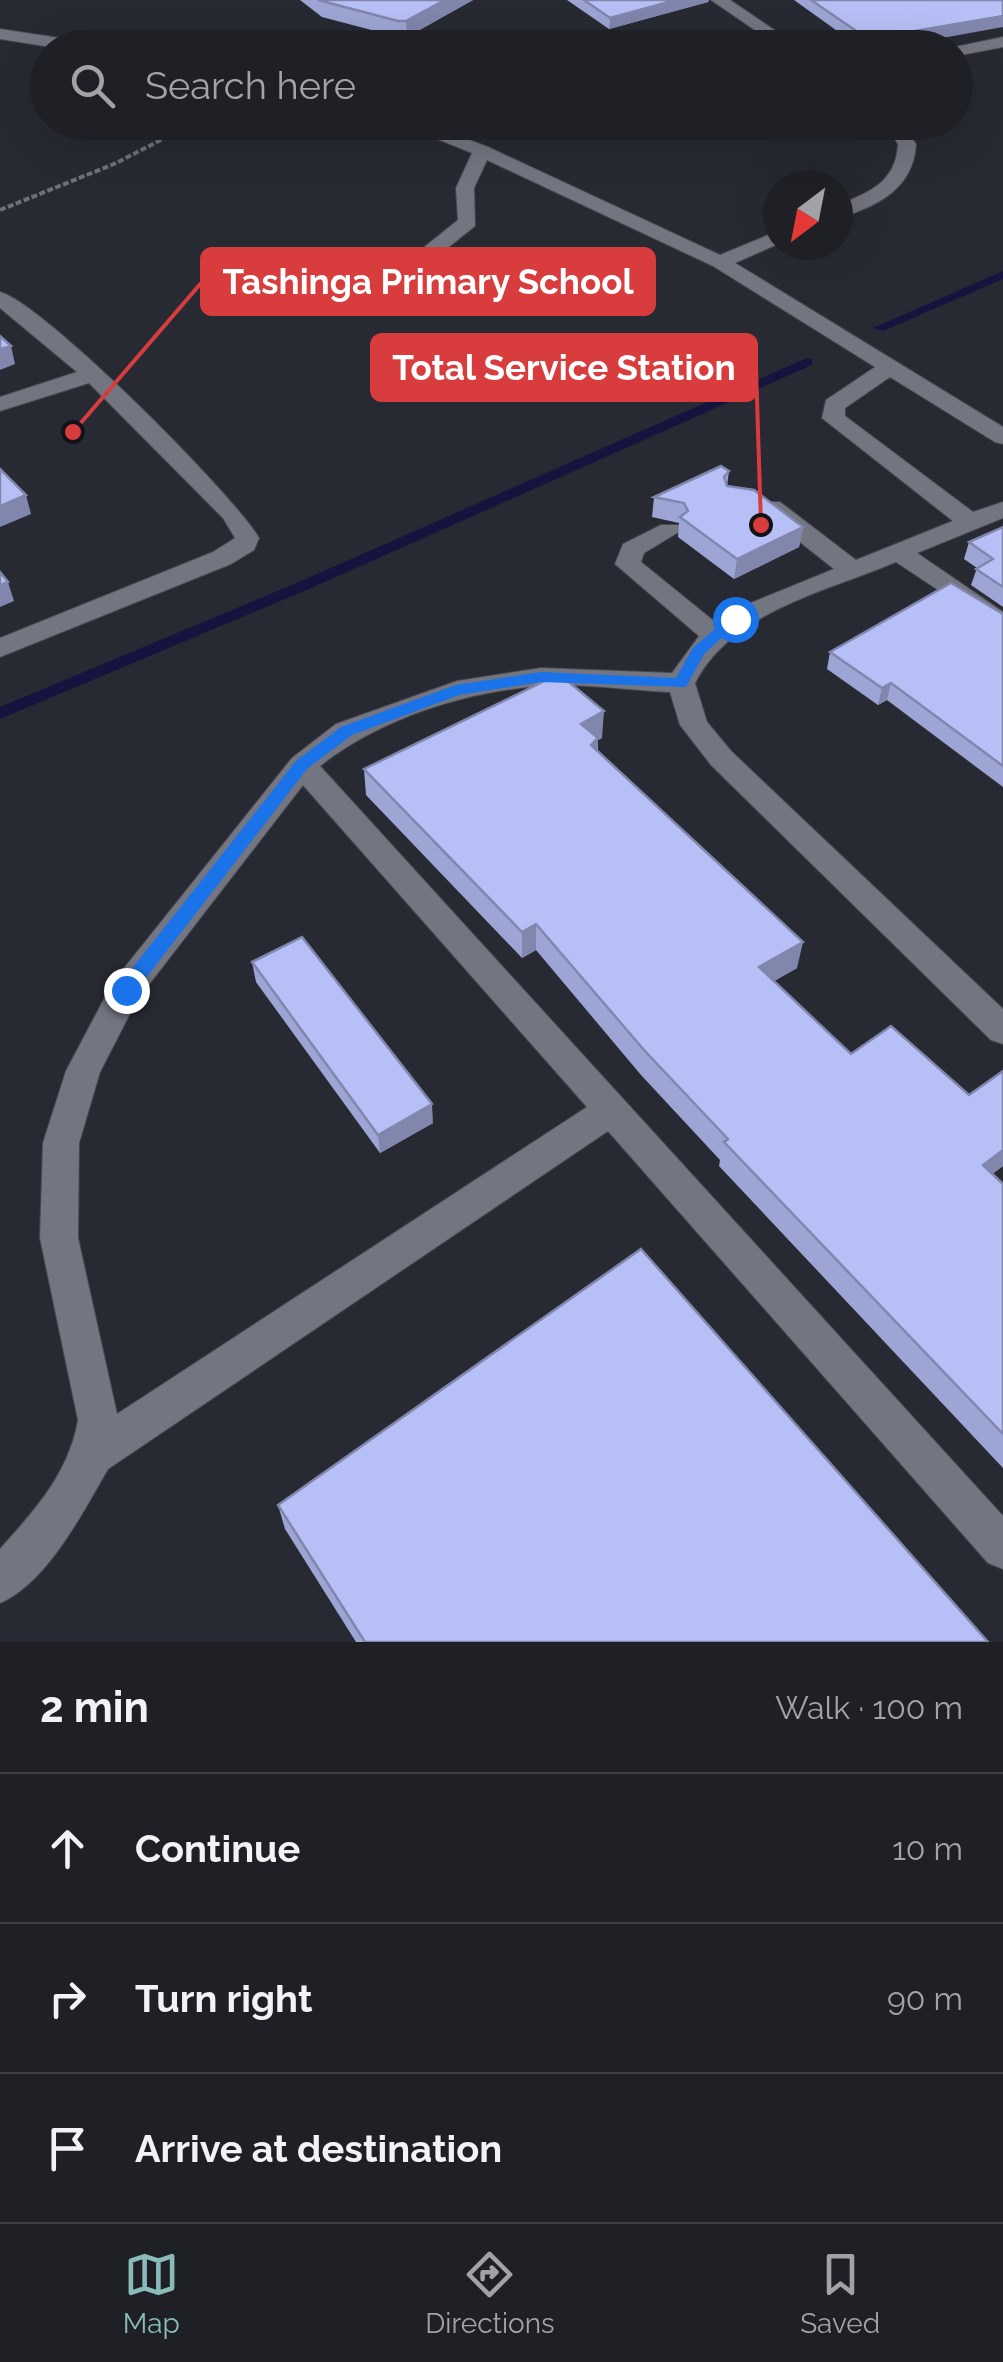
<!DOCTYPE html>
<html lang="en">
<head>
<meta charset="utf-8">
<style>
	:root { --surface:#1e2026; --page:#2b2d32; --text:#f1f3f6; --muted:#a1a3a7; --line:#3c3e43; --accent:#8bbbb9 }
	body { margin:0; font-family:Raleway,sans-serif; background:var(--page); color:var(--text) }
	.compass { position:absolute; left:763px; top:170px; width:90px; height:90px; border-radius:50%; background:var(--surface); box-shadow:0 10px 40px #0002; rotate:212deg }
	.stop { position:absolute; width:30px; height:30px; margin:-22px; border:8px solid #1a73e8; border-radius:50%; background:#fff }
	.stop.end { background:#1a73e8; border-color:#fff; box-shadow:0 2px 10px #0008 }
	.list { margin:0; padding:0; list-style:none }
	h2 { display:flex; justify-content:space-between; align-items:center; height:130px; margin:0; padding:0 40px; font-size:42px }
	h2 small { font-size:32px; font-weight:400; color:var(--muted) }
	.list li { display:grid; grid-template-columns:65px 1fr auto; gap:30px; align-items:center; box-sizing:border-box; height:150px; padding:0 40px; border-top:2px solid var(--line) }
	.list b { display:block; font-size:38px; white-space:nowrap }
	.list em { font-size:32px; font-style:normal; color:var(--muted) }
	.icon { flex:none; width:55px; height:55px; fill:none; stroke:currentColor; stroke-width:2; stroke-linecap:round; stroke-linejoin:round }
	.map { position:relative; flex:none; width:1003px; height:1642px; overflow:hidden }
	.search { position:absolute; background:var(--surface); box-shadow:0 10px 40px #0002; left:30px; right:30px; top:30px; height:110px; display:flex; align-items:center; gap:25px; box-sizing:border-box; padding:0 35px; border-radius:55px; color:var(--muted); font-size:38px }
	.sheet { height:580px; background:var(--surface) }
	nav { display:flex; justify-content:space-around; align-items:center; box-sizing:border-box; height:140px; border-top:2px solid var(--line); background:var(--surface); font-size:28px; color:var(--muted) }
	nav a { display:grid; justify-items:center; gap:5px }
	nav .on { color:var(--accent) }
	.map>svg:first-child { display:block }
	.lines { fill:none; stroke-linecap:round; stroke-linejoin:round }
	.stream { fill:#14143e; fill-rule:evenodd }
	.minor-casing { stroke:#474850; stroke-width:2 }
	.path { stroke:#6e7078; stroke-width:4; stroke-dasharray:6 2.5; stroke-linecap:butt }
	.minor { fill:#737580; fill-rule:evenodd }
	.wall { fill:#9da5d4 }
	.shaded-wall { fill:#8086ac }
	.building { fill:#b7c0f6; stroke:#8086ac; stroke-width:2.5 }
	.route { fill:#1a73e8 }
	.leader { fill:none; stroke:#d93c3d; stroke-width:4 }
	.callout-dot { fill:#d93c3d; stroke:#121317; stroke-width:4 }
	.callout { fill:#d93c3d; stroke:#d93c3d; stroke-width:4 }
	.callout-label { font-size:35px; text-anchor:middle; font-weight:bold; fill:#fff }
</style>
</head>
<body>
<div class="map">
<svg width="1003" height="1642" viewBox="0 0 1003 1642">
	<rect width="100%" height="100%" fill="#282a33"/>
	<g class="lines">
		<!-- stream -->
		<g class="stream">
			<polygon points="1003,271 1003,279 883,331 873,328"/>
			<polygon points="807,358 812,359 812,365 309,589 0,719 0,707 299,582"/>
		</g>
		<!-- minor casing -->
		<g class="minor-casing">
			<g id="minor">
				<polygon points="711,0 730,0 801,48 781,48"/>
				<polygon points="0,29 93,43 101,48 57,48 0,39"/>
				<polygon points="1003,37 1003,47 956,56 956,48 950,48"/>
				<path d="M395 122H421L488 147 720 255 778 231V244L735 263 1003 427V444L995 442 890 377 845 408V416L973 512 1003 502V518L917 553 1003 612V633L896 562C825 592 732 611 695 683L707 722 731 751 1003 1009V1044L991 1040 711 765 680 725 670 692C627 690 582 683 540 686 463 692 380 719 320 766L1003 1516V1569L988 1563 608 1131 108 1469C83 1512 47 1583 0 1603V1549C35 1510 69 1473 78 1420L40 1238 43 1143 66 1071 113 982 292 758 336 724 457 681 541 668 672 673 699 636 615 564 623 544 661 525H679L682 530 644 553 641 562 715 622 726 613 834 569 762 512 759 507 762 502H780L856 560 953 521 822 418 826 400 875 367 713 266 487 160 474 188 475 226 396 289H382V281L458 220 456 188 472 153ZM303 785 587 1107 117 1414 78 1238 79 1143 100 1072 137 1000Z"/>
				<path d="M883 122H900L916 144C914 188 877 207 838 218V205C870 192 896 182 898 144Z"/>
				<path d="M0 292C43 303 234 495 259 538L254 550 231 564 0 657V638L213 552 235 538 223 518 89 383 0 411V397L77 372 0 308Z"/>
			</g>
		</g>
		<!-- path -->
		<polyline class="path" points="0,210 114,164 196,122"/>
		<!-- minor -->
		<use href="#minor" class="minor"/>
	</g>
	<!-- wall -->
	<g class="wall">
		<polygon points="300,0 473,0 407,37 398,37 322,17"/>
		<polygon points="567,0 709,0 708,2 609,29"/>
		<polygon points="794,0 1003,0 887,48 861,48"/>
		<polygon points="729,471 727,486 803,527 799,547 734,579 678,537 679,523 652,517 654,497"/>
		<polygon points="1003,527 1003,607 971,585 977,568 964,559 969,542"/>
		<polygon points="1003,614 1003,787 887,700 878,705 827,669 830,652"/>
		<polygon points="602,738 598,740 598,751 797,968 774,981 851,1054 969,1095 1003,1071 1003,1166 992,1174 1003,1184 1003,1468 719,1166 720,1160 641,1075 536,950 522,958 366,795 364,769"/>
		<polygon points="252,962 433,1123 380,1153 256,982"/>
		<polygon points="278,1505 988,1642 356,1642 285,1529"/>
	</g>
	<!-- shaded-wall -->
	<g class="shaded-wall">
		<polygon points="445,0 473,0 407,37 406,21"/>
		<polygon points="676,0 709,0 708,2 609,29 610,18"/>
		<polygon points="1003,16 1003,27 887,48 867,48 868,39"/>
		<polygon points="11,346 15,364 0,370 0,349"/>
		<polygon points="26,495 31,514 0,527 0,506"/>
		<polygon points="803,527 799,547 734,579 737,559"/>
		<polygon points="8,582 14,601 0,607 0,585"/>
		<polygon points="891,683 887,700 878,705 882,688"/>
		<polygon points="604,711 602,738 598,740 597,765 581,724"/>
		<polygon points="536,924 536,950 522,958 522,932"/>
		<polygon points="803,942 797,968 754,993 759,967"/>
		<polygon points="432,1104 433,1123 380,1153 378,1135"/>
		<polygon points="1003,1150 1003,1166 972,1189 983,1165"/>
	</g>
	<!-- building -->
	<g class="building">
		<polygon points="318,0 445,0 406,21 398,21"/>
		<polygon points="584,0 676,0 610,18"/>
		<polygon points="811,0 1003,0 1003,16 868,39"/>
		<polygon points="0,336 11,346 0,349"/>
		<polygon points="721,466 729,471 724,477 727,486 754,490 803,527 737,559 680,517 688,511 684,503 654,497"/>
		<polygon points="0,469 26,495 0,506"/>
		<polygon points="1003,527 1003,587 976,569 993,559 969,542"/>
		<polygon points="0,572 8,582 0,585"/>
		<polygon points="951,583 1003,614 1003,766 891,683 882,688 830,652"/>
		<polygon points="559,674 604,711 581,724 598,738 591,745 803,942 759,967 851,1054 891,1026 969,1095 1003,1071 1003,1150 983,1165 1003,1184 1003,1434 724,1142 728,1139 644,1050 536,924 522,932 364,769"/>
		<polygon points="302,937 432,1104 378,1135 252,962"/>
		<polygon points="641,1249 988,1642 365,1642 278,1505"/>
	</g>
	<!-- route -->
	<polygon class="route" points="730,616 742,619 704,654 686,687 541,682 459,695 352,735 307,769 132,996 119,996 119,985 296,761 341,727 456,685 541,672 676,678 693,648"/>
	<!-- callouts -->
	<path class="leader" d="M73 432L202 282M761 525L756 368"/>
	<g class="callout-dot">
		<circle cx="73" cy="432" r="10"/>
		<circle cx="761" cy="525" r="10"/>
	</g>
	<g class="callout">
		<rect x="202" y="249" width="452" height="65" rx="10"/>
		<rect x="372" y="335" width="384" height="65" rx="10"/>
	</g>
	<g class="callout-label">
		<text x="428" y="294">Tashinga Primary School</text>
		<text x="564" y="380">Total Service Station</text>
	</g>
</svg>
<svg class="compass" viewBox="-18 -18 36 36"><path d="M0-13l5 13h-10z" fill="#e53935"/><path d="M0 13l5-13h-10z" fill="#a1a3a7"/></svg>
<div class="stop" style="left:735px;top:619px"></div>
<div class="stop end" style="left:126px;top:990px"></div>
<div class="search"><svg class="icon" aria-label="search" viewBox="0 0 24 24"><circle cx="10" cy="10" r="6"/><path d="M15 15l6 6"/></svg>Search here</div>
</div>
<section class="sheet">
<h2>2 min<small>Walk · 100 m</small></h2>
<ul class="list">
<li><svg class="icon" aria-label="ahead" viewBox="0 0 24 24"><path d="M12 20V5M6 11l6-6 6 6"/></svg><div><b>Continue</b></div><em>10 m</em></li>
<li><svg class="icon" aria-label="right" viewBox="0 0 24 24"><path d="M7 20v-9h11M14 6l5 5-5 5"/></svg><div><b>Turn right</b></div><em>90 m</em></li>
<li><svg class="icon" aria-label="arrive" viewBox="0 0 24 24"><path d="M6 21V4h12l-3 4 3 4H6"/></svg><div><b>Arrive at destination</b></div></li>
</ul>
</section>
<nav>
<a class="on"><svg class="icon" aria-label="map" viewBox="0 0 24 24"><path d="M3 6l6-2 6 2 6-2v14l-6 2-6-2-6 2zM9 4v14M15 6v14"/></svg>Map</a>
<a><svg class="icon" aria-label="directions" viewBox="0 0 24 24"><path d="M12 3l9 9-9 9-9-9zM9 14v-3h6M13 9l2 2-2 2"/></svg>Directions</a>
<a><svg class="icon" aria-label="saved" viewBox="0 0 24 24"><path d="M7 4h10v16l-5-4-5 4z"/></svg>Saved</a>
</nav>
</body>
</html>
